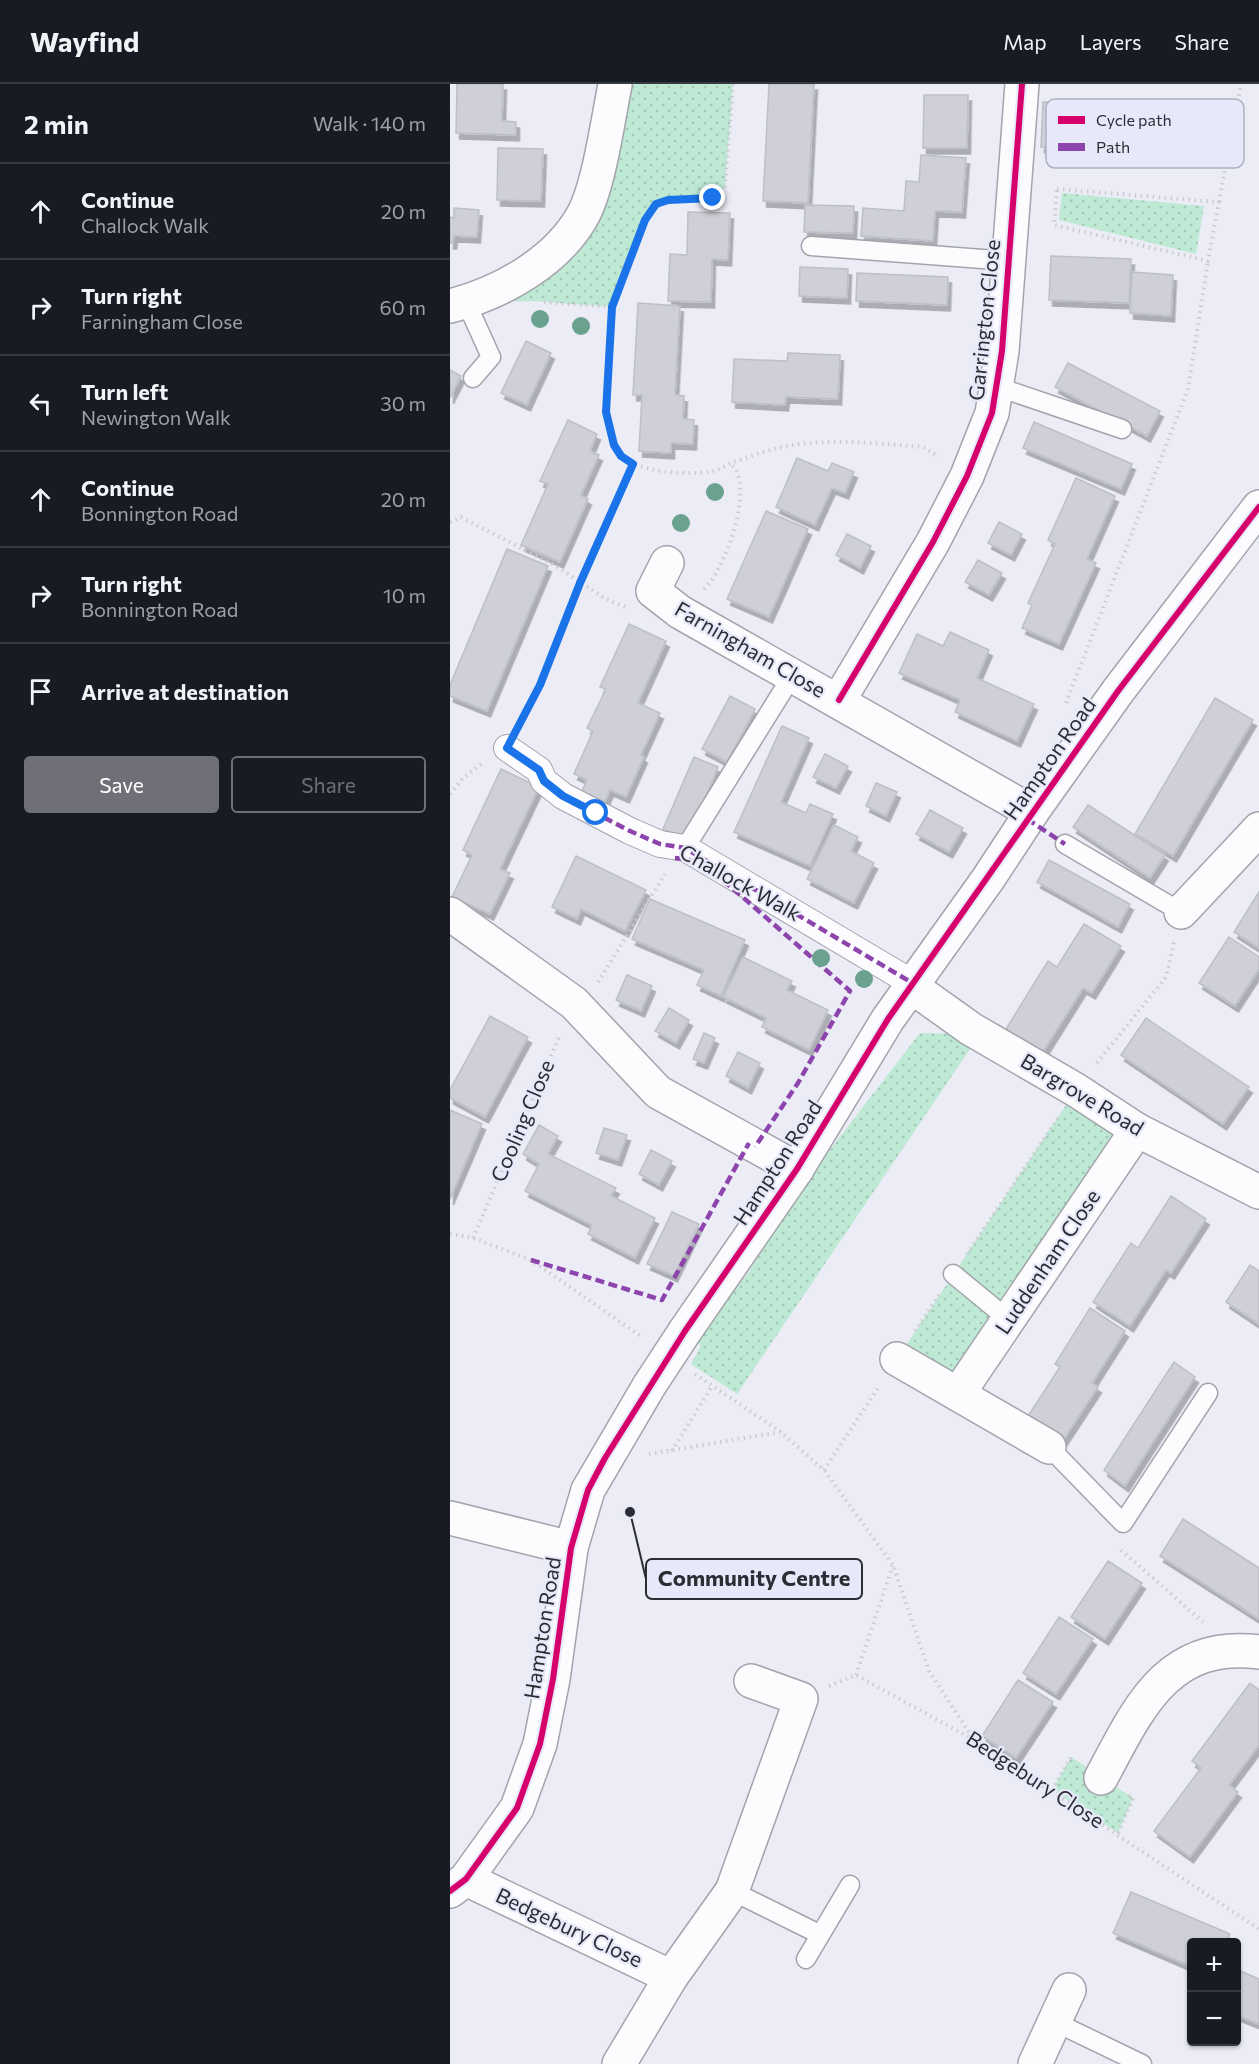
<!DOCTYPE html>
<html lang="en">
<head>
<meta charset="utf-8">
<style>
	:root { --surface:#171b24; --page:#20242c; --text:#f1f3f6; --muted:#9ea1a6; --line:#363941; --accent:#6f7077 }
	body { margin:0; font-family:Commissioner,sans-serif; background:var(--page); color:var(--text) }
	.controls { position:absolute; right:18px; bottom:18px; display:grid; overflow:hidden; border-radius:6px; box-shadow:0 2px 4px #0004 }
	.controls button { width:54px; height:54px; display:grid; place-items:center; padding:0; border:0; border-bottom:2px solid var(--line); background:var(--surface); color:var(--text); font:30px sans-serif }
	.stop { position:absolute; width:18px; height:18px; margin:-14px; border:4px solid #1a73e8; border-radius:50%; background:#fff }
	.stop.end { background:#1a73e8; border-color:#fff; box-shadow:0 2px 6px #0008 }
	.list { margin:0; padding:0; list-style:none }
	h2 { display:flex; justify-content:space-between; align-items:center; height:78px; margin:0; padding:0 24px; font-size:26px }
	h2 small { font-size:20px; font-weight:400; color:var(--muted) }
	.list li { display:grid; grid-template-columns:39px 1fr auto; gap:18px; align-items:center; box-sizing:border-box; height:96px; padding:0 24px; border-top:2px solid var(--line) }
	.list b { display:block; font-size:22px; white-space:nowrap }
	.list p { margin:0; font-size:20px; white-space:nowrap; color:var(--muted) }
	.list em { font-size:20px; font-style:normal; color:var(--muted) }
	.actions { display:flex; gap:12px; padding:18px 24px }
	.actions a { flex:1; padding:14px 0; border:2px solid var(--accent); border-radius:6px; text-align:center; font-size:21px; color:var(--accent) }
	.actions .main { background:var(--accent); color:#fff }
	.icon { flex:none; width:33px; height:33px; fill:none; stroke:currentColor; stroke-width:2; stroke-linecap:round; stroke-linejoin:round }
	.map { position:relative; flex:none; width:809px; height:1980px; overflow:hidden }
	header { display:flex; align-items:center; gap:36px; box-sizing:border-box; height:84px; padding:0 30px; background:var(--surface); border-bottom:2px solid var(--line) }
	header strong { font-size:28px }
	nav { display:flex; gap:33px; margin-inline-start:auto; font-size:21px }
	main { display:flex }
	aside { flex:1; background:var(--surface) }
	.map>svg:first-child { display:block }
	.grass { fill:url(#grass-dots) }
	.building { fill:#cecfd7; stroke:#bebfc6; stroke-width:1.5; filter:url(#shadow) }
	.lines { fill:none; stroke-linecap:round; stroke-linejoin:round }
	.service-casing { stroke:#a3a4ab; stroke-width:21 }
	.pedestrian-casing { stroke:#a3a4ab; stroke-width:28 }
	.minor-casing { stroke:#a3a4ab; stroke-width:36 }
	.path { stroke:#cbcbcf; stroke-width:4; stroke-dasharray:1.5 4.5; stroke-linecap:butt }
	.service { stroke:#fcfcfe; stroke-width:18 }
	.pedestrian { stroke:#fcfcfe; stroke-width:26 }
	.minor { stroke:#fcfcfe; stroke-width:33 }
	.minor-bridge-casing { stroke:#a3a4ab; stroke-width:36; stroke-linecap:butt }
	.minor-bridge { stroke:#fcfcfe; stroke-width:33 }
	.quiet { stroke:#8e44ad; stroke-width:4.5; stroke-dasharray:9 4.5; stroke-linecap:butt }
	.cycleway-casing { stroke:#e7e9fb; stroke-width:10 }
	.cycleway { stroke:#d6006c; stroke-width:6 }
	.tree { fill:#6aa18f }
	.route { stroke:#1a73e8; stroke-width:8 }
	.labels { text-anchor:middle; stroke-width:4.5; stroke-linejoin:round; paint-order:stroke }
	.street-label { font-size:21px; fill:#2c2d33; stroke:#e7e9fb }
	.key { fill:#e7e9fb; stroke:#afb1bf; stroke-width:1.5 }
	.key-label { font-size:16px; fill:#2c2d33 }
	.leader { fill:none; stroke:#2c2d33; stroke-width:2 }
	.callout-dot { fill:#2c2d33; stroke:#e7e9fb; stroke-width:2 }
	.callout { fill:#e7e9fb; stroke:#2c2d33; stroke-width:2 }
	.callout-label { font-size:22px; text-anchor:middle; font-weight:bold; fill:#2c2d33 }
</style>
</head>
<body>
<header>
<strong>Wayfind</strong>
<nav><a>Map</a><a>Layers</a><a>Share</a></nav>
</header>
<main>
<aside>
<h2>2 min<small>Walk · 140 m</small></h2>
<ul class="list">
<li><svg class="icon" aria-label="ahead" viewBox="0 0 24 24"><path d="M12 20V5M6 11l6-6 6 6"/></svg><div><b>Continue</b><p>Challock Walk</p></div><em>20 m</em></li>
<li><svg class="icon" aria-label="right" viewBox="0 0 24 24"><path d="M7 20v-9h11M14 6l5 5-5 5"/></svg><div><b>Turn right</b><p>Farningham Close</p></div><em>60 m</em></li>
<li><svg class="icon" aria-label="left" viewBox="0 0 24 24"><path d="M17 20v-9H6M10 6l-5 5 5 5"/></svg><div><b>Turn left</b><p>Newington Walk</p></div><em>30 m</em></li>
<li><svg class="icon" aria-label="ahead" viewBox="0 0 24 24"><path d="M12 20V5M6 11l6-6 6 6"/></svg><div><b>Continue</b><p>Bonnington Road</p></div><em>20 m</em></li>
<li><svg class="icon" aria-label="right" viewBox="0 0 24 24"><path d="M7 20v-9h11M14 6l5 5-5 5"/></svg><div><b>Turn right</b><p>Bonnington Road</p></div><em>10 m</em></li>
<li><svg class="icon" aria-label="arrive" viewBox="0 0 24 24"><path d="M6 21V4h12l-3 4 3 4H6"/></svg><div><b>Arrive at destination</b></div></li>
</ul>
<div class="actions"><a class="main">Save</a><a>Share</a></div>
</aside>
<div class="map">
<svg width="809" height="1980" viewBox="0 0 809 1980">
	<defs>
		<pattern id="grass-dots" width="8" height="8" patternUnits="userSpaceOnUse" patternTransform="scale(1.5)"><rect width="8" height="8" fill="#bee9d4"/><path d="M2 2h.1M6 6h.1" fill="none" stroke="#a3c8b6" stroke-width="1.8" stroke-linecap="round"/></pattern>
		<filter id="shadow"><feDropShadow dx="3.5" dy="6" stdDeviation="0" flood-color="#0004"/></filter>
	</defs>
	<rect width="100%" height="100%" fill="#ebecf6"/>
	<!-- grass -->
	<g class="grass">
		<path d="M166 0H283L275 102C261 128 227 105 207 120 191 132 169 202 162 223L84 217 16 218 106 168Z"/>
		<polygon points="612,109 754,122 746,170 609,136"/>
		<polygon points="470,949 507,950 522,962 287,1310 241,1280 251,1262 235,1247 296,1192 362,1089"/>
		<polygon points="626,1006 687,1046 508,1310 447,1275"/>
		<polygon points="621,1673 683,1714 668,1749 602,1706"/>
	</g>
	<!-- building -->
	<g class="building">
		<polygon points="7,0 53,0 52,37 66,38 66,51 6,49"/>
		<polygon points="319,0 364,0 358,119 313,117"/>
		<polygon points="474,11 518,11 517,64 473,64"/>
		<polygon points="593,18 672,20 670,65 591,63"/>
		<polygon points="48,64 93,65 91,117 47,116"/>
		<polygon points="471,71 516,74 512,128 485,127 483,157 411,152 413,124 454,127 456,97 469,98"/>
		<polygon points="355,121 404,122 403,149 354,148"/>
		<polygon points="4,124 29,126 27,153 4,152 3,159 0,159 0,133 4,134"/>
		<polygon points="238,128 280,129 278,176 262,175 261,218 218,217 220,170 237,171"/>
		<polygon points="601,172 681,175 679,219 599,216"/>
		<polygon points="350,183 398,185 397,214 349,212"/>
		<polygon points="682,188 723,191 721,232 680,229"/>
		<polygon points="407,189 498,193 497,221 406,217"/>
		<polygon points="188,219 230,222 225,311 234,312 233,335 244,336 243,360 221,359 221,369 189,367 192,311 183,311"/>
		<polygon points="76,257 101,269 77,321 51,309"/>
		<polygon points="338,269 390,271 388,315 336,313 335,321 282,318 284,275 337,277"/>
		<polygon points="618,279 710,327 697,352 605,303"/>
		<polygon points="0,286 11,292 0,314"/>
		<polygon points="118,336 147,350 140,367 149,371 131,411 138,415 110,478 71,461 98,400 90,397"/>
		<polygon points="584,338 682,380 671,405 573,364"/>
		<polygon points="347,374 378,387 382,379 404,388 395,409 382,404 365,441 326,423"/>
		<polygon points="626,394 665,412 637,475 646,479 609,560 572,544 582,521 578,519 605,460 598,456"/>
		<polygon points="316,427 358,445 319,533 277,515"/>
		<polygon points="549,438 572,450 561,471 538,459"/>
		<polygon points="397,450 421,462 410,484 386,471"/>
		<polygon points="57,465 98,482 37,627 0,612 0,601"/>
		<polygon points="528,476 552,489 539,511 515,498"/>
		<polygon points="179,540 216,557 188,619 210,629 191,671 194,673 176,713 160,706 155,718 132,707 137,696 124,690 143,647 137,644 156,605 150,603"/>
		<polygon points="500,548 539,566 527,594 584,620 567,657 505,628 510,616 449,589 467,550 493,562"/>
		<polygon points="280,612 305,625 277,678 252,665"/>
		<polygon points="765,614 803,636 723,772 685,750"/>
		<polygon points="332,642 359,654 331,718 356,729 360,720 383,730 360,782 284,748"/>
		<polygon points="375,670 398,682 386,704 363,693"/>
		<polygon points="244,673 268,683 238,756 213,745"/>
		<polygon points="51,685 89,703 50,785 60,789 40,830 2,813 22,771 13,766"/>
		<polygon points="426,699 447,708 436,732 416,722"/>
		<polygon points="638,721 715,771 700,794 623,743"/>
		<polygon points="480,726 513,744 499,768 466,750"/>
		<polygon points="384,741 408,753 401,767 424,779 404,819 357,795"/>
		<polygon points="126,772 196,806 175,847 131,825 127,835 102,823"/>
		<polygon points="599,776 680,820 668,843 587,798"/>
		<polygon points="809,808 809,864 784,848"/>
		<polygon points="200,815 295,856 271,912 247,901 254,886 182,855"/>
		<polygon points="634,840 671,862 642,909 633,904 593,968 556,945 598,877 607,883"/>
		<polygon points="779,853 809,873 809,885 785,922 749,899"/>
		<polygon points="293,873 342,897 337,906 378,926 359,966 312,943 316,934 273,913"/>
		<polygon points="177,891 202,902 191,927 166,916"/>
		<polygon points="219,924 239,936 226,959 205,947"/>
		<polygon points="40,932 78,953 35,1033 0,1014 0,1006"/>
		<polygon points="696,934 799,1003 773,1040 671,971"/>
		<polygon points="254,949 265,954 254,979 243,975"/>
		<polygon points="288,968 310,979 298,1004 276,992"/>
		<polygon points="0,1026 32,1040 0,1115"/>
		<polygon points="89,1041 108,1052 98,1070 166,1104 161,1112 205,1134 185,1174 138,1150 142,1141 75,1107 89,1080 73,1070"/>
		<polygon points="154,1044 177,1051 168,1076 146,1069"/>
		<polygon points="201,1066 222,1077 209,1101 189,1090"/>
		<polygon points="721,1112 756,1135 721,1189 716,1186 680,1242 643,1218 681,1159 688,1164"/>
		<polygon points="222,1128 249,1140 224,1192 197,1180"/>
		<polygon points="800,1181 809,1187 809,1240 776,1218"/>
		<polygon points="640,1224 675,1247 642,1299 648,1303 612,1358 576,1335 610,1283 605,1280"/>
		<polygon points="724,1278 745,1293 675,1402 654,1386"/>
		<polygon points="733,1435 809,1484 809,1535 710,1472"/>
		<polygon points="658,1477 692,1499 655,1555 621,1533"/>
		<polygon points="609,1533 643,1555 606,1610 573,1589"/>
		<polygon points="568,1596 603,1618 566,1674 532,1652"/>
		<polygon points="800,1599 809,1606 809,1661 779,1701 788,1708 740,1773 704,1747 751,1684 742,1677"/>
		<polygon points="681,1808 780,1850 776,1858 742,1858 742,1883 663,1849"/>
		<polygon points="786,1885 809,1895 809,1940 786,1931"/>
	</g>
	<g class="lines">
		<!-- service casing -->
		<g class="service-casing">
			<g id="service">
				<polyline points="361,162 559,177"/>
				<polyline points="16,218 41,273 23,294"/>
				<polyline points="548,303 672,345"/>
				<polyline points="615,760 731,828"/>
				<polyline points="235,764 342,592"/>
				<polyline points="503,1190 559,1236"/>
				<polyline points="599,1363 673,1439 758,1309"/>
				<polyline points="282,1807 369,1850"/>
				<polyline points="356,1875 400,1801"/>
				<polyline points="605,1938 692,1980"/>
			</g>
		</g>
		<!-- pedestrian casing -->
		<g class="pedestrian-casing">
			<polyline id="pedestrian" points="57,664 89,686 94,697 113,712 180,747 210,760 235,764 464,900"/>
		</g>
		<!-- minor casing -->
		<g class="minor-casing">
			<g id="minor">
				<path d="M0 222C51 209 107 178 133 131 149 102 158 35 165 1"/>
				<polyline points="217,479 203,507 230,528 582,728"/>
				<polyline points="389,616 483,458 517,392 542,329 552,267 572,0"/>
				<polyline points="731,828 809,745"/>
				<polyline points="0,830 124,919 208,1008 347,1085"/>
				<polyline points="462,903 521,945 626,1006 687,1046 809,1108"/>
				<polyline points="235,1247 347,1085 438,935 538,795 582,728 668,607 809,423"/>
				<polyline points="447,1275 599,1363"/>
				<polyline points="508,1310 687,1046"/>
				<polyline points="0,1434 121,1464"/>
				<path d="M651 1694C688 1625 717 1556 809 1568"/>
				<polyline points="16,1795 221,1893"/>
				<polyline points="0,1807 16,1795 67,1724 90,1660 103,1595 121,1464 138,1406 199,1302"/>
				<polyline points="169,1980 221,1893 282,1807 351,1615 301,1597"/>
				<polyline points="585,1980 619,1906"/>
			</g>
		</g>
		<!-- path -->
		<g class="path">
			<path d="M283 0 275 102C258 133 215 98 195 137 168 190 157 245 157 303 156 321 156 345 164 362 178 390 238 392 264 387 270 385 275 382 281 379 306 370 332 361 360 359 397 356 436 360 473 363L489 373"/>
			<polygon points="607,105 769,118 758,177 604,141"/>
			<polyline points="769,118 791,0"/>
			<polyline points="94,218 162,223"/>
			<polyline points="0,438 11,433 106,482 154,514 175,523"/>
			<path d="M254 505C275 486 306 402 281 380"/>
			<polyline points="616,619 738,305 758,177"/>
			<polyline points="71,639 183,380"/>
			<polyline points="0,710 13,694 34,678"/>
			<polyline points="148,898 215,790"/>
			<polyline points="647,979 716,893 724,858"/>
			<polyline points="0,1150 23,1154 81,1176 192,1253"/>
			<polyline points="23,1154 110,951"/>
			<polyline points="517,1170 608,1034"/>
			<polyline points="465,1247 489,1211"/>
			<polyline points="245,1290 331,1348 374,1386 443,1481 479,1587 524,1656"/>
			<polyline points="222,1367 262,1302"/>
			<polyline points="199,1370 330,1348"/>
			<polyline points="374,1386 430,1301"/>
			<polyline points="671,1466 753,1538"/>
			<polyline points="406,1591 443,1481"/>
			<polyline points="379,1602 406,1591 524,1656 809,1845"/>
			<polyline points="602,1706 621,1673 623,1675"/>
			<polyline points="668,1749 683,1714 677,1710"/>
		</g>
		<!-- service -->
		<use href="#service" class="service"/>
		<!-- pedestrian -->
		<use href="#pedestrian" class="pedestrian"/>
		<!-- minor -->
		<use href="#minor" class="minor"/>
		<!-- minor-bridge casing -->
		<g class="minor-bridge-casing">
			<polyline id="minor-bridge" points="199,1302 235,1247"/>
		</g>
		<!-- minor-bridge -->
		<use href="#minor-bridge" class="minor-bridge"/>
		<!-- quiet -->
		<g class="quiet">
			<polyline points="57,664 89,686 94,697 113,712 180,747 210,760 235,764 464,900"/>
			<polyline points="577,735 615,760"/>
			<polyline points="225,774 238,775 280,802 400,907 348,999 305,1063"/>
			<polyline points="81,1176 212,1216 299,1059"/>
		</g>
		<!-- cycleway casing -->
		<g class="cycleway-casing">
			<g id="cycleway">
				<polyline points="389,616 483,458 517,392 542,329 552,267 572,0"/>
				<polyline points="0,1807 16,1795 67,1724 90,1660 103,1595 121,1464 138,1406 155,1374 235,1247 347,1085 438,935 668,607 809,423"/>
			</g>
		</g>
		<!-- cycleway -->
		<use href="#cycleway" class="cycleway"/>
	</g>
	<!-- trees -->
	<g class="tree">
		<circle cx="90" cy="235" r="9"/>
		<circle cx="131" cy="242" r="9"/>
		<circle cx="265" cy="408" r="9"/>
		<circle cx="231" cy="439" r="9"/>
		<circle cx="371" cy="874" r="9"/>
		<circle cx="414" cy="895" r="9"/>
	</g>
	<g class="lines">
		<!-- route -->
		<polyline class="route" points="146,729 113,712 94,697 89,686 57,664 90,601 130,499 183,380 171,372 164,361 156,328 162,223 195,136 206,120 218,116 263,114"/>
	</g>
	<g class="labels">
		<!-- street labels -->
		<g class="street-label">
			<text transform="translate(535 236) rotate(-84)" y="7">Garrington Close</text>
			<text transform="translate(300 566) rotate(30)" y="7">Farningham Close</text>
			<text transform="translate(600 675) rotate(-55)" y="7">Hampton Road</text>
			<text transform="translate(290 799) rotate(29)" y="7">Challock Walk</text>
			<text transform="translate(632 1011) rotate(31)" y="7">Bargrove Road</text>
			<text transform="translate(73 1037) rotate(-67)" y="7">Cooling Close</text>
			<text transform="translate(328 1079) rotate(-57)" y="7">Hampton Road</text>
			<text transform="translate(598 1178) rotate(-56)" y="7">Luddenham Close</text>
			<text transform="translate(93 1544) rotate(-81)" y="7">Hampton Road</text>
			<text transform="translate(585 1696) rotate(33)" y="7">Bedgebury Close</text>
			<text transform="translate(119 1844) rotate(25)" y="7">Bedgebury Close</text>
		</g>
	</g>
	<!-- legend -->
	<rect x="596" y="15" width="198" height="69" rx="9" class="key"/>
	<rect x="608" y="32" width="27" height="8" fill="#d6006c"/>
	<rect x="608" y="59" width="27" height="8" fill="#8e44ad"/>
	<g class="key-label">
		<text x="646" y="42">Cycle path</text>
		<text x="646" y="69">Path</text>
	</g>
	<!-- callouts -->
	<path class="leader" d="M180 1428L196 1495"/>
	<circle class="callout-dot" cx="180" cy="1428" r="6"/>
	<rect class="callout" x="196" y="1475" width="216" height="40" rx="6"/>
	<g class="callout-label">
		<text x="304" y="1502">Community Centre</text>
	</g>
</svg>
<div class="controls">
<button>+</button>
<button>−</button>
</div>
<div class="stop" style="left:146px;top:729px"></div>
<div class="stop end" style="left:263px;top:114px"></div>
</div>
</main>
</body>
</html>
